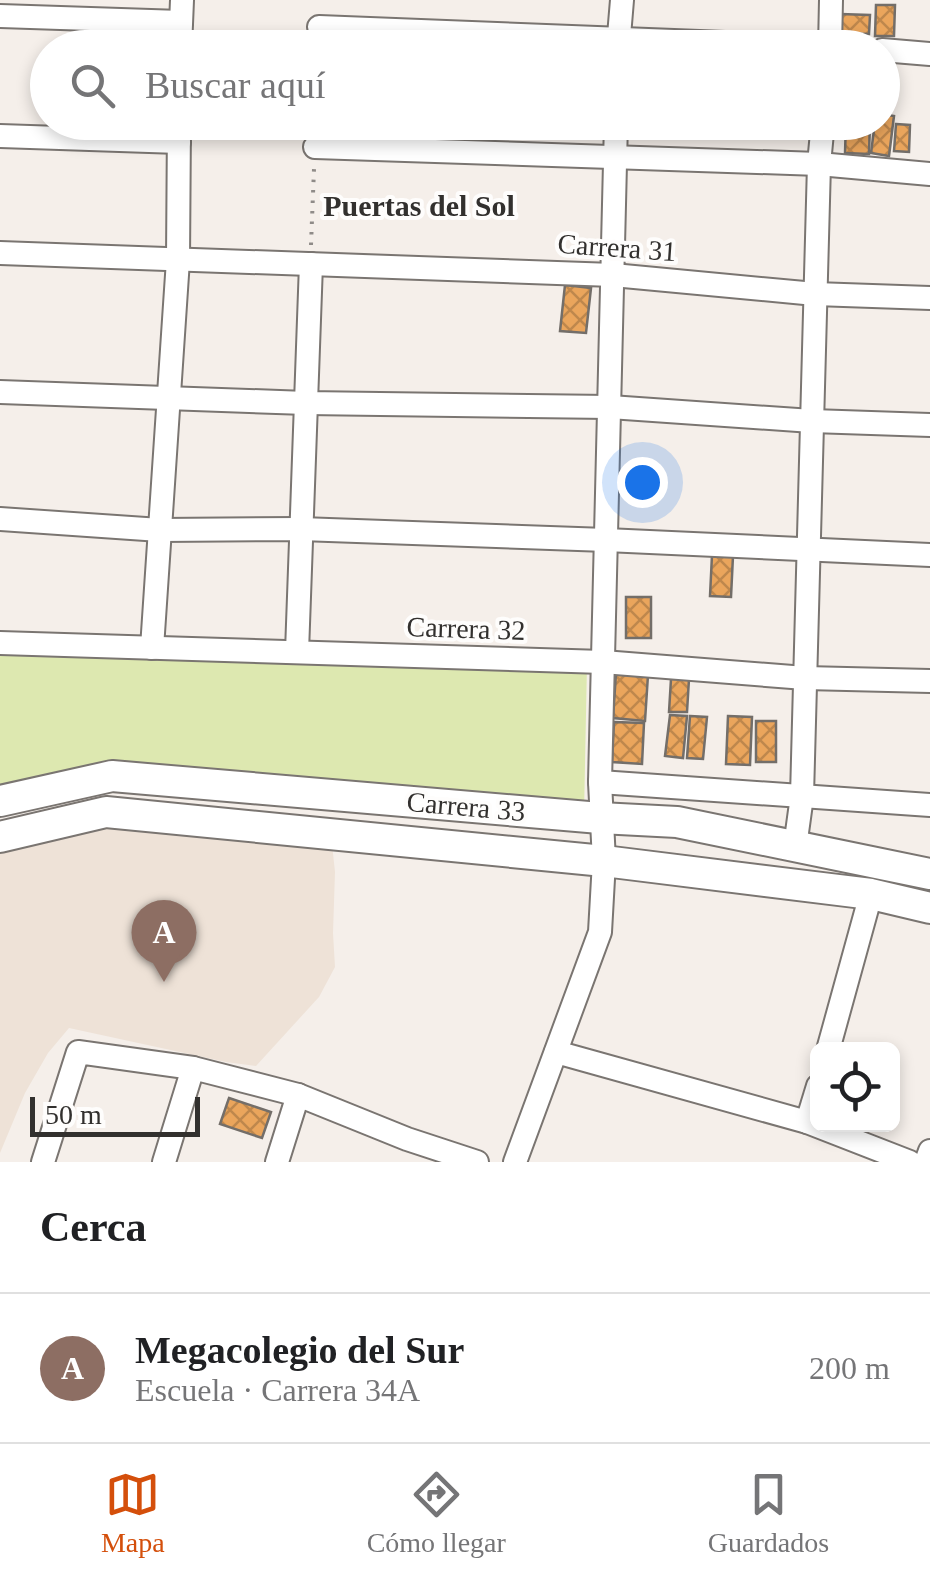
<!DOCTYPE html>
<html lang="es">
<head>
<meta charset="utf-8">
<style>
	:root { --surface:#fff; --page:#f6f6f6; --text:#202124; --muted:#757577; --line:#e0e0e0; --accent:#d44f0b }
	body { margin:0; font-family:"Times New Roman",serif; background:var(--page); color:var(--text) }
	.controls { position:absolute; right:30px; bottom:30px; display:grid; overflow:hidden; border-radius:15px; box-shadow:0 5px 15px #0003 }
	.controls button { width:90px; height:90px; display:grid; place-items:center; padding:0; border:0; border-bottom:2px solid var(--line); background:var(--surface); color:var(--text); font:50px sans-serif }
	.scale { position:absolute; left:30px; bottom:25px; width:170px; box-sizing:border-box; padding-left:10px; border:5px solid #32302e; border-top:0; font-size:28px; line-height:35px; white-space:nowrap; color:#32302e; -webkit-text-stroke:8px #fefdfc; paint-order:stroke }
	.you { position:absolute; left:642px; top:482px; width:35px; height:35px; margin:-25px; border:8px solid #fff; border-radius:50%; background:#1a73e8; box-shadow:0 0 0 15px #1a73e833 }
	.badge { display:grid; place-items:center; width:65px; height:65px; border-radius:50%; background:var(--accent); color:#fff; font-size:32px; font-weight:700 }
	.pin { position:absolute; translate:-50% -82px; filter:drop-shadow(0 2px 5px #0008) }
	.pin::after { content:''; position:absolute; top:52px; width:35px; height:30px; background:inherit; clip-path:polygon(0 0,100% 0,50% 100%) }
	.list { margin:0; padding:0; list-style:none }
	h2 { display:flex; justify-content:space-between; align-items:center; height:130px; margin:0; padding:0 40px; font-size:42px }
	h2 small { font-size:32px; font-weight:400; color:var(--muted) }
	.list li { display:grid; grid-template-columns:65px 1fr auto; gap:30px; align-items:center; box-sizing:border-box; height:150px; padding:0 40px; border-top:2px solid var(--line) }
	.list b { display:block; font-size:38px; white-space:nowrap }
	.list p { margin:0; font-size:32px; white-space:nowrap; color:var(--muted) }
	.list em { font-size:32px; font-style:normal; color:var(--muted) }
	.icon { flex:none; width:55px; height:55px; fill:none; stroke:currentColor; stroke-width:2; stroke-linecap:round; stroke-linejoin:round }
	.map { position:relative; flex:none; width:930px; height:1162px; overflow:hidden }
	.search { position:absolute; background:var(--surface); box-shadow:0 5px 15px #0003; left:30px; right:30px; top:30px; height:110px; display:flex; align-items:center; gap:25px; box-sizing:border-box; padding:0 35px; border-radius:55px; color:var(--muted); font-size:38px }
	.sheet { height:280px; background:var(--surface) }
	nav { display:flex; justify-content:space-around; align-items:center; box-sizing:border-box; height:140px; border-top:2px solid var(--line); background:var(--surface); font-size:28px; color:var(--muted) }
	nav a { display:grid; justify-items:center; gap:5px }
	nav .on { color:var(--accent) }
	.map>svg:first-child { display:block }
	.built { fill:#eee2d7 }
	.park { fill:#dde8b0 }
	.building { fill:url(#building-cross-hatch); stroke:#736e69; stroke-width:2.5 }
	.lines { fill:none; stroke-linecap:round; stroke-linejoin:round }
	.minor-casing { stroke:#7a7571; stroke-width:26 }
	.secondary-casing { stroke:#7a7571; stroke-width:34 }
	.path { stroke:#8f8b88; stroke-width:4; stroke-dasharray:2.5 8; stroke-linecap:butt }
	.minor { stroke:#fff; stroke-width:22 }
	.secondary { stroke:#fff; stroke-width:30 }
	.labels { text-anchor:middle; stroke-width:8; stroke-linejoin:round; paint-order:stroke }
	.street-label { font-size:28px; fill:#32302e; stroke:#fefdfc }
	.neighbourhood-label { font-size:30px; font-weight:bold; fill:#32302e; stroke:#fefdfc }
</style>
</head>
<body>
<div class="map">
<svg width="930" height="1162" viewBox="0 0 930 1162">
	<defs>
		<pattern id="building-cross-hatch" width="8" height="8" patternUnits="userSpaceOnUse" patternTransform="scale(2.5)"><rect width="8" height="8" fill="#eaa55c"/><path d="M0 0l8 8M0 8l8-8" fill="none" stroke="#be874c"/></pattern>
	</defs>
	<rect width="100%" height="100%" fill="#f5efea"/>
	<!-- built -->
	<polygon class="built" points="103,826 332,844 335,872 333,933 335,967 319,997 256,1066 226,1062 69,1028 48,1053 25,1093 0,1153 0,851 65,838 82,829"/>
	<!-- park -->
	<polygon class="park" points="0,645 587,664 584,815 111,774 0,800"/>
	<!-- building -->
	<g class="building">
		<polygon points="876,5 895,5 894,36 875,36"/>
		<polygon points="840,14 870,15 869,34 839,33"/>
		<polygon points="882,114 894,116 889,156 871,153 875,122 882,122"/>
		<polygon points="846,122 870,122 869,154 845,153"/>
		<polygon points="896,124 910,125 909,152 894,151"/>
		<polygon points="565,285 591,288 586,333 560,331"/>
		<polygon points="712,555 733,556 731,597 710,596"/>
		<rect x="626" y="597" width="25" height="41"/>
		<polygon points="616,673 648,675 645,721 613,718"/>
		<polygon points="671,679 689,679 687,712 669,712"/>
		<polygon points="670,715 687,716 683,758 665,756"/>
		<polygon points="690,716 707,717 703,759 687,758"/>
		<polygon points="728,716 752,717 750,765 726,764"/>
		<rect x="756" y="721" width="20" height="41"/>
		<polygon points="614,722 644,723 642,764 612,762"/>
		<polygon points="229,1098 271,1112 262,1138 220,1124"/>
	</g>
	<g class="lines">
		<!-- minor casing -->
		<g class="minor-casing">
			<g id="minor">
				<polyline points="0,16 181,22"/>
				<polyline points="319,27 852,48"/>
				<polyline points="180,48 182,0"/>
				<polyline points="618,48 622,0"/>
				<polyline points="830,48 831,0"/>
				<polyline points="882,50 930,54"/>
				<polyline points="0,136 179,142"/>
				<polyline points="315,147 819,164 930,174"/>
				<polyline points="0,253 613,275 815,294 930,298"/>
				<polyline points="0,392 306,403 610,407 812,421 930,425"/>
				<polyline points="0,519 160,530 301,529 606,540 930,555"/>
				<polyline points="0,643 603,662 805,678 930,681"/>
				<polyline points="152,648 178,260 179,122"/>
				<polyline points="297,652 311,264"/>
				<polyline points="600,782 930,805"/>
				<polyline points="795,847 802,796 819,164 823,122"/>
				<polyline points="828,1050 871,894"/>
				<polyline points="556,1052 807,1122 910,1162"/>
				<polyline points="807,1122 818,1086"/>
				<polyline points="43,1162 78,1052 193,1068 298,1095 407,1139 477,1162"/>
				<polyline points="164,1162 193,1068"/>
				<polyline points="277,1162 298,1095"/>
				<polyline points="515,1162 600,932 604,861 600,782 616,122"/>
				<polyline points="926,1162 930,1151"/>
			</g>
		</g>
		<!-- secondary casing -->
		<g class="secondary-casing">
			<g id="secondary">
				<polyline points="0,801 112,776 600,818 677,822 930,874"/>
				<polyline points="0,837 106,812 604,861 871,894 930,908"/>
			</g>
		</g>
		<!-- path -->
		<polyline class="path" points="311,245 314,169"/>
		<!-- minor -->
		<use href="#minor" class="minor"/>
		<!-- secondary -->
		<use href="#secondary" class="secondary"/>
	</g>
	<g class="labels">
		<!-- street labels -->
		<g class="street-label">
			<text transform="translate(617 247) rotate(4)" y="10">Carrera 31</text>
			<text transform="translate(466 628) rotate(2)" y="10">Carrera 32</text>
			<text transform="translate(466 806) rotate(5)" y="10">Carrera 33</text>
		</g>
		<!-- neighbourhood labels -->
		<g class="neighbourhood-label">
			<text x="419" y="216">Puertas del Sol</text>
		</g>
	</g>
</svg>
<div class="controls">
<button><svg class="icon" aria-label="locate" viewBox="0 0 24 24"><circle cx="12" cy="12" r="6"/><path d="M12 2v4M12 18v4M2 12h4M18 12h4"/></svg></button>
</div>
<div class="scale">50 m</div>
<div class="you"></div>
<div class="pin badge" style="left:164px;top:982px;background:#8d6e63">A</div>
<div class="search"><svg class="icon" aria-label="search" viewBox="0 0 24 24"><circle cx="10" cy="10" r="6"/><path d="M15 15l6 6"/></svg>Buscar aquí</div>
</div>
<section class="sheet">
<h2>Cerca<small></small></h2>
<ul class="list">
<li><span class="badge" style="background:#8d6e63">A</span><div><b>Megacolegio del Sur</b><p>Escuela · Carrera 34A</p></div><em>200 m</em></li>
</ul>
</section>
<nav>
<a class="on"><svg class="icon" aria-label="map" viewBox="0 0 24 24"><path d="M3 6l6-2 6 2 6-2v14l-6 2-6-2-6 2zM9 4v14M15 6v14"/></svg>Mapa</a>
<a><svg class="icon" aria-label="directions" viewBox="0 0 24 24"><path d="M12 3l9 9-9 9-9-9zM9 14v-3h6M13 9l2 2-2 2"/></svg>Cómo llegar</a>
<a><svg class="icon" aria-label="saved" viewBox="0 0 24 24"><path d="M7 4h10v16l-5-4-5 4z"/></svg>Guardados</a>
</nav>
</body>
</html>
